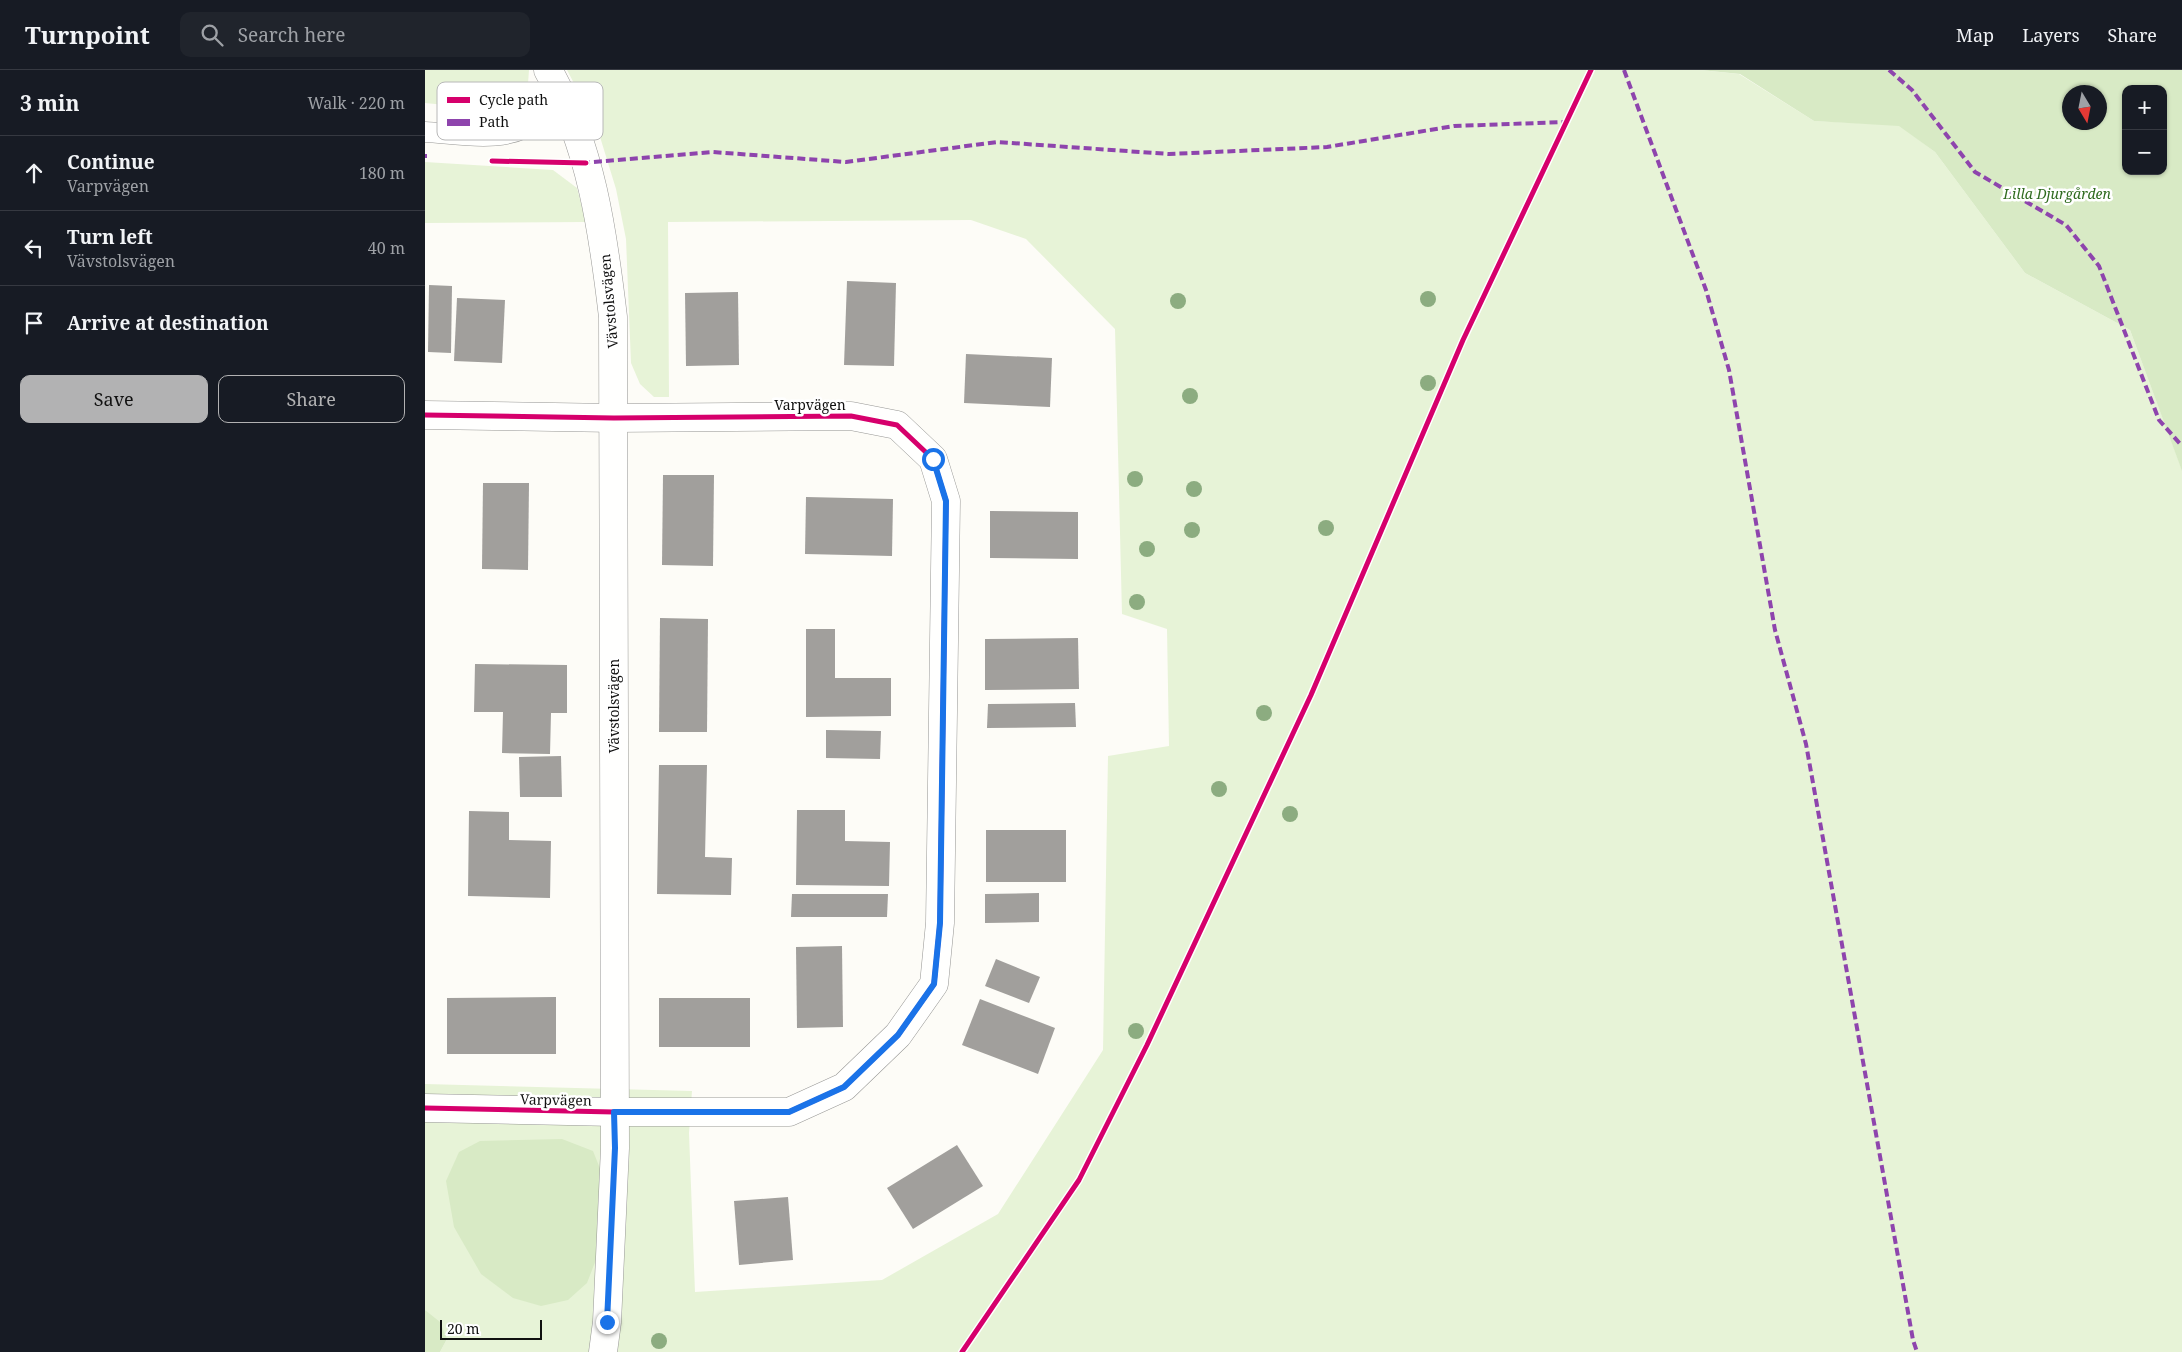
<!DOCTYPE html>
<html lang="en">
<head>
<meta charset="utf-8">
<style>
	:root { --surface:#171b24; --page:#20242c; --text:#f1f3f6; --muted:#9ea1a6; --line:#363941; --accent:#b2b2b3 }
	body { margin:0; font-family:"Noto Serif",serif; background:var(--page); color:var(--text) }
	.controls { position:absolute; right:15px; top:15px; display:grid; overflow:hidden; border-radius:10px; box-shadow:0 1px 4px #0004 }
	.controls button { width:45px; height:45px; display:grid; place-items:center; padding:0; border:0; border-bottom:1px solid var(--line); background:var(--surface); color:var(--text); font:25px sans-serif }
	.compass { position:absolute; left:1637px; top:15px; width:45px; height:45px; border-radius:50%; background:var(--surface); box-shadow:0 1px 4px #0004; rotate:170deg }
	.scale { position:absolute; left:15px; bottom:12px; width:102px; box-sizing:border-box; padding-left:5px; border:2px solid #111; border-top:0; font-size:14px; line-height:18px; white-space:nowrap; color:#111; -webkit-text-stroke:4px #fff; paint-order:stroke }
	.stop { position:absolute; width:15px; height:15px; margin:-11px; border:4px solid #1a73e8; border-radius:50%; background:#fff }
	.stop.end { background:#1a73e8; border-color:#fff; box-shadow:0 1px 5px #0008 }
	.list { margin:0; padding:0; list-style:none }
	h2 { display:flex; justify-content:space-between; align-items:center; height:65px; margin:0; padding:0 20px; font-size:21px }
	h2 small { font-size:16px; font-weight:400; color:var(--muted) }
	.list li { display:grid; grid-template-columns:32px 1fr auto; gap:15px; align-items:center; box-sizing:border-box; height:75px; padding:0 20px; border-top:1px solid var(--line) }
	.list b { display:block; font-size:19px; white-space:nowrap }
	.list p { margin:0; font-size:16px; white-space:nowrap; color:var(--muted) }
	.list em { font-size:16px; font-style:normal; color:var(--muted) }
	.actions { display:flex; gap:10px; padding:15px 20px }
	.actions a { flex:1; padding:11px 0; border:1px solid var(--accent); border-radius:10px; text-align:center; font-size:18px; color:var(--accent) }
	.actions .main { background:var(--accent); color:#111 }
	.icon { flex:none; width:28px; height:28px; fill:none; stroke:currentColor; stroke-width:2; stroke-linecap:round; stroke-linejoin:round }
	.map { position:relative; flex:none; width:1757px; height:1282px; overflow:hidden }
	header { display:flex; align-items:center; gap:30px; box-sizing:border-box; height:70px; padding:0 25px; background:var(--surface); border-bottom:1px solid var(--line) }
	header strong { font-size:24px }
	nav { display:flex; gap:28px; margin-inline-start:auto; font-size:18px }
	.search { width:350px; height:45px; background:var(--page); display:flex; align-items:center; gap:12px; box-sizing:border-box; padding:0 18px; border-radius:10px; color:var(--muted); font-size:19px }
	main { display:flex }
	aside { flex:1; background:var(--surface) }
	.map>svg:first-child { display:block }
	.green { fill:#e7f3d7 }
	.forest { fill:#d8eac5; fill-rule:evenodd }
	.building { fill:#a19f9c }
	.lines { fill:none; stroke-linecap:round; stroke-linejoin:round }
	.lane-casing { stroke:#979795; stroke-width:21 }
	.street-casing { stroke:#979795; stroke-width:29 }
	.lane { stroke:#fffffe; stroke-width:20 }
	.street { stroke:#fffffe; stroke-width:28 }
	.quiet { stroke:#8e44ad; stroke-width:4; stroke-dasharray:8 4; stroke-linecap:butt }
	.cycleway-casing { stroke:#fff; stroke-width:8 }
	.cycleway { stroke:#d6006c; stroke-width:5 }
	.tree { fill:#8cac80 }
	.route { stroke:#1a73e8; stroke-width:6 }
	.labels { text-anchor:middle; stroke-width:5; stroke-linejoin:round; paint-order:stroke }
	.park-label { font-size:14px; font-style:italic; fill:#2f6b1f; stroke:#fff }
	.street-label { font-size:14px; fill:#111; stroke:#fff }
	.key { fill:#fff; stroke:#b8b8b8; stroke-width:1 }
	.key-label { font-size:14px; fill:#111 }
</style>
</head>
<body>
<header>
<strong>Turnpoint</strong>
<div class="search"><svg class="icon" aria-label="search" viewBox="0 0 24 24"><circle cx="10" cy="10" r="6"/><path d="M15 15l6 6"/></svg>Search here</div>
<nav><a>Map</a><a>Layers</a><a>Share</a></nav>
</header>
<main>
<aside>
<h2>3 min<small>Walk · 220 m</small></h2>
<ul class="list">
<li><svg class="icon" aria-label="ahead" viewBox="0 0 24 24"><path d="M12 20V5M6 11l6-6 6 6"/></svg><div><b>Continue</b><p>Varpvägen</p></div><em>180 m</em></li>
<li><svg class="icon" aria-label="left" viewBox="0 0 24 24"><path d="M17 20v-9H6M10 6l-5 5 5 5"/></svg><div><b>Turn left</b><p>Vävstolsvägen</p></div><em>40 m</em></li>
<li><svg class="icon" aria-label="arrive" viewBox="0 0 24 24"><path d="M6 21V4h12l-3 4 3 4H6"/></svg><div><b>Arrive at destination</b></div></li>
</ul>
<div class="actions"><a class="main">Save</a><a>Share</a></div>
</aside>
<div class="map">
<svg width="1757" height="1282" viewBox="0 0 1757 1282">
	<rect width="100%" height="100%" fill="#fdfcf7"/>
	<!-- green -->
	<g class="green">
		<polygon points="0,0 104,0 102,27 89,37 61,39 0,33"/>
		<polygon points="142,0 1275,0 1314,4 1389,51 1474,55 1510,82 1600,203 1705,260 1757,400 1757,1282 15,1282 22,1269 0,1240 0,1014 267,1021 264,1063 270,1222 457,1210 573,1144 678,980 683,686 744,676 742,559 697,544 690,259 601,169 546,150 243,152 244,327 229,327 215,314 206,293 201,169 191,119 172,57"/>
		<polygon points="0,92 128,100 152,118 161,152 0,153"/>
	</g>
	<!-- forest -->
	<g class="forest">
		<path d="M1275 0H1757V401L1705 260 1600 203 1510 82 1474 56 1389 51 1315 4ZM1701 19H1738V101H1701ZM1644 22H1674V52H1644Z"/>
		<polygon points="137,1069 168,1081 180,1111 177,1174 162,1213 143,1230 116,1236 88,1228 56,1204 29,1157 21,1111 34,1082 55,1071"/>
		<polygon points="0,1240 15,1252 22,1269 15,1282 0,1282"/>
	</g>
	<!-- building -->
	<g class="building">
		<polygon points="422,211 471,213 469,296 419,295"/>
		<polygon points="4,215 27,216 26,283 3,282"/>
		<polygon points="313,222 314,295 261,296 260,223"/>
		<polygon points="32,228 80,230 77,293 29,291"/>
		<polygon points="541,284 627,288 625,337 539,333"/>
		<polygon points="238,405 289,405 288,496 237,495"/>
		<polygon points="58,413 104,413 103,500 57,499"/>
		<polygon points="381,427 468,429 467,486 380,484"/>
		<polygon points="565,441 653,442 653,489 565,488"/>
		<polygon points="235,548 283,549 282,662 234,662"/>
		<polygon points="381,559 410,559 410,608 466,608 466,646 381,647"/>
		<polygon points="653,568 654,619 560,620 560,569"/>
		<polygon points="50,594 142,595 142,643 126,643 125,684 77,683 78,642 49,642"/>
		<polygon points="650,633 651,657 562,658 563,634"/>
		<polygon points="401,660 456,661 455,689 401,688"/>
		<polygon points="136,686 137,727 95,727 94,687"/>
		<polygon points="234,695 282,695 280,787 307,788 306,825 232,824"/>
		<polygon points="372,740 420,740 420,771 465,772 464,816 371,815"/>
		<polygon points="44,741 84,742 84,770 126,771 125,828 43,826"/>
		<rect x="561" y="760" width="80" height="52"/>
		<polygon points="614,823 614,852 560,853 560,824"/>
		<polygon points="367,824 463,824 462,847 366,847"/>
		<polygon points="417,876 418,957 372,958 371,877"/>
		<polygon points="571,889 615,907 604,933 560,916"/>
		<polygon points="131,927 131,984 22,984 22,928"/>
		<rect x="234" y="928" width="91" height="49"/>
		<polygon points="555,929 630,958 613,1004 537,975"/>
		<polygon points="532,1075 558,1116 488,1159 462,1118"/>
		<polygon points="363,1127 368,1190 314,1195 309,1131"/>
	</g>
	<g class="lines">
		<!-- lane casing -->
		<g class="lane-casing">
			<path id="lane" d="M0 62C35 64 85 75 113 49 121 41 128 30 134 21"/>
		</g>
		<!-- street casing -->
		<g class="street-casing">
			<g id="street">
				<path d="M123 0C166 75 178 162 188 247L190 1078 182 1252 178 1282"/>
				<polyline points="0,345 189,348 426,346 472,355 508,389 521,431 515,853 509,914 473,965 419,1017 364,1042 189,1042 0,1038"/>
			</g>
		</g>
		<!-- lane -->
		<use href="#lane" class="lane"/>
		<!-- street -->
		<use href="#street" class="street"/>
		<!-- quiet -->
		<g class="quiet">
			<polyline points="1199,0 1281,220 1304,300 1350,560 1381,674 1488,1270 1492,1282"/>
			<polyline points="1464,0 1487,20 1550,102 1641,155 1674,196 1734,350 1757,376"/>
			<polyline points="0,86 2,86"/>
			<polyline points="157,93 288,82 421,92 572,72 744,84 902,77 1029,56 1141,52"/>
		</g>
		<!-- cycleway casing -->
		<g class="cycleway-casing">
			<g id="cycleway">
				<polyline points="67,91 161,93"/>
				<polyline points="0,345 189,348 426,346 472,355 508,389 521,431 515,853 509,914 473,965 419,1017 364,1042 189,1042 0,1038"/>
				<polyline points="537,1282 654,1110 722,975 886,625 1038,270 1166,0"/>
			</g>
		</g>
		<!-- cycleway -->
		<use href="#cycleway" class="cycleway"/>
	</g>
	<!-- trees -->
	<g class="tree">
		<circle cx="1003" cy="229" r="8"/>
		<circle cx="753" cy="231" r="8"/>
		<circle cx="1003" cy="313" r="8"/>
		<circle cx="765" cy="326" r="8"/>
		<circle cx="710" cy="409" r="8"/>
		<circle cx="769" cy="419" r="8"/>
		<circle cx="901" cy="458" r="8"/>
		<circle cx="767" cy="460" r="8"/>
		<circle cx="722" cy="479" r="8"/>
		<circle cx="712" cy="532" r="8"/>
		<circle cx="839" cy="643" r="8"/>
		<circle cx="794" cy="719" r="8"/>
		<circle cx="865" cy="744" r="8"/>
		<circle cx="711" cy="961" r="8"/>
		<circle cx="234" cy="1271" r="8"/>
	</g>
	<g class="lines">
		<!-- route -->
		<polyline class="route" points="182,1252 190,1078 189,1042 364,1042 419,1017 473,965 509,914 515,853 521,431 508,389"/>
	</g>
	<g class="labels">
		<!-- park labels -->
		<g class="park-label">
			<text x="1632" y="129">Lilla Djurgården</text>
		</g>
		<!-- street labels -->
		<g class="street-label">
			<text transform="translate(184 231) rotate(-95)" y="5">Vävstolsvägen</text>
			<text x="385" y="340">Varpvägen</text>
			<text transform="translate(189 636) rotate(-90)" y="5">Vävstolsvägen</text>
			<text transform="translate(131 1030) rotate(1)" y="5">Varpvägen</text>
		</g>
	</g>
	<!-- legend -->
	<rect x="12" y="12" width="166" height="58" rx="8" class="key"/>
	<rect x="22" y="27" width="23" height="6" fill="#d6006c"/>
	<rect x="22" y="49" width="23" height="7" fill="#8e44ad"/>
	<g class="key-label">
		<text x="54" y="35">Cycle path</text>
		<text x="54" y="57">Path</text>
	</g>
</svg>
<div class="controls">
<button>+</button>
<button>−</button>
</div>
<svg class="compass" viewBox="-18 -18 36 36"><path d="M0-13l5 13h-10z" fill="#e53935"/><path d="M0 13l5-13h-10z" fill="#9ea1a6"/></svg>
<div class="scale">20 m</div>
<div class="stop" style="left:508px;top:389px"></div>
<div class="stop end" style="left:182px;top:1252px"></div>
</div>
</main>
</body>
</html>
